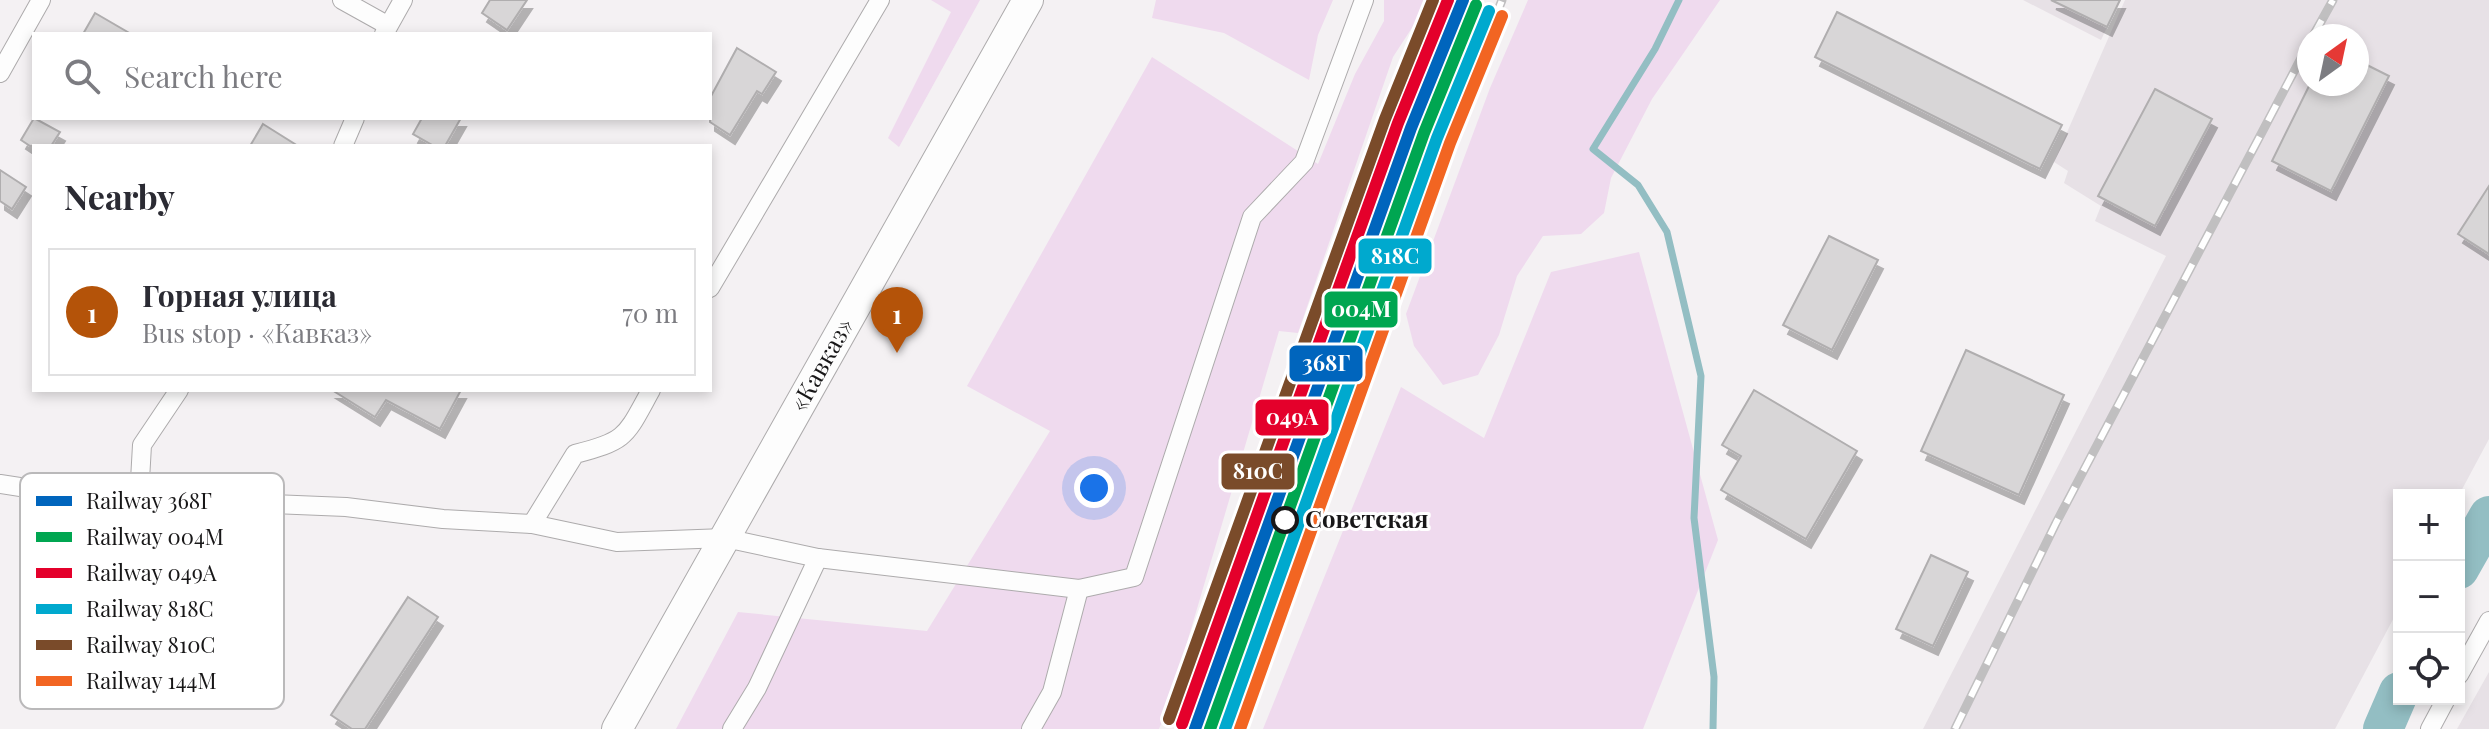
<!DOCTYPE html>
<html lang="en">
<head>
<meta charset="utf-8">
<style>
	:root { --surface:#fff; --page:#f2f2f3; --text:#2b2b33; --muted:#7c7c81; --line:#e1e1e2; --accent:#b45309 }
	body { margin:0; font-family:"Playfair Display",serif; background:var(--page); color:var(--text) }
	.controls { position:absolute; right:24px; bottom:24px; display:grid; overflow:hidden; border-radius:0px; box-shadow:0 4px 12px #0003 }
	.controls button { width:72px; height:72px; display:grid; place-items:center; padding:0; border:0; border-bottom:2px solid var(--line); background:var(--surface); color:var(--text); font:40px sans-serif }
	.compass { position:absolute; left:2297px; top:24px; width:72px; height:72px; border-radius:50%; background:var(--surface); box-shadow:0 4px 12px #0003; rotate:33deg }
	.you { position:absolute; left:1094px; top:488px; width:28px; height:28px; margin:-20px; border:6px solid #fff; border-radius:50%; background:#1a73e8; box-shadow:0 0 0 12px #1a73e833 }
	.badge { display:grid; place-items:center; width:52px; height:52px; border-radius:50%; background:var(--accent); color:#fff; font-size:26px; font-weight:700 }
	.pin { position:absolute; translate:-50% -66px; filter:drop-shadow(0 2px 4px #0008) }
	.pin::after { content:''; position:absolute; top:42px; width:28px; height:24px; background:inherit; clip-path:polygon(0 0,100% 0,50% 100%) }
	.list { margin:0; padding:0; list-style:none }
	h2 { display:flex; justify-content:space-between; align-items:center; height:104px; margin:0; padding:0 32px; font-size:34px }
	h2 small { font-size:26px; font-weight:400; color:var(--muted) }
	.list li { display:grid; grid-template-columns:52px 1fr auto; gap:24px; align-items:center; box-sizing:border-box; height:128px; margin:0 16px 16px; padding:0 16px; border:2px solid var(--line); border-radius:0px }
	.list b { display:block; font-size:30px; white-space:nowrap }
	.list p { margin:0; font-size:26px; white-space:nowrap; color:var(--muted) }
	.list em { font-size:26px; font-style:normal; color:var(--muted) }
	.icon { flex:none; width:44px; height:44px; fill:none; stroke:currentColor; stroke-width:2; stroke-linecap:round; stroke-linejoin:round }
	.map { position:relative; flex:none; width:2489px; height:729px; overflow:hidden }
	.search { position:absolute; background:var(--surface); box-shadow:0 4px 12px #0003; left:32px; top:32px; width:680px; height:88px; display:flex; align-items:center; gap:20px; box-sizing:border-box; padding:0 28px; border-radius:0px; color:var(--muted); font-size:30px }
	.panel { position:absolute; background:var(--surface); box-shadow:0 4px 12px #0003; left:32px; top:144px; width:680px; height:248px; border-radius:0px }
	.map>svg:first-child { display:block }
	.built { fill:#e7e1e6; fill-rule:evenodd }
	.green { fill:#efdaee }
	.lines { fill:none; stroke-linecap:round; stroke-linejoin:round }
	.stream { stroke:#93bec3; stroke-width:7 }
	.river { stroke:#93bec3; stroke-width:40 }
	.building { fill:#d8d6d7; stroke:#b0aeaf; stroke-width:2; filter:url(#shadow) }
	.minor-casing { stroke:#adabac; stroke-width:20 }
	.trunk-casing { stroke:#adabac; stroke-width:32 }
	.minor { stroke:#fdfdfd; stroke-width:18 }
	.trunk { stroke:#fdfdfd; stroke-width:30 }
	.rail-casing { stroke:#c0bfc0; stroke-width:9 }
	.rail { stroke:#fff; stroke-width:6; stroke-dasharray:18; stroke-linecap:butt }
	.rail-1-casing { stroke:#fff; stroke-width:18 }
	.rail-2-casing { stroke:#fff; stroke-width:18 }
	.rail-3-casing { stroke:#fff; stroke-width:18 }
	.rail-4-casing { stroke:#fff; stroke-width:18 }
	.rail-5-casing { stroke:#fff; stroke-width:18 }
	.rail-6-casing { stroke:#fff; stroke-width:18 }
	.rail-1 { stroke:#0065bd; stroke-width:12 }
	.rail-2 { stroke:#00a651; stroke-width:12 }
	.rail-3 { stroke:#e4002b; stroke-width:12 }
	.rail-4 { stroke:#00a9ce; stroke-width:12 }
	.rail-5 { stroke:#7a4b2a; stroke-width:12 }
	.rail-6 { stroke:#f26522; stroke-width:12 }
	.stop-dot { fill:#fff; stroke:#181718; stroke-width:4 }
	.labels { text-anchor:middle; stroke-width:6; stroke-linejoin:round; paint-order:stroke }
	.street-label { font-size:24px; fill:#181718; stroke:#fff }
	.stop-label { font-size:24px; font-weight:bold; fill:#181718; stroke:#fff; text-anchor:start }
	.key { fill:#fff; stroke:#bab9ba; stroke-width:2 }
	.key-label { font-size:22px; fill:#181718 }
	.line-badge { stroke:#fff; stroke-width:3 }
	.badge-label { font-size:22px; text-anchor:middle; font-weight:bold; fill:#fff }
</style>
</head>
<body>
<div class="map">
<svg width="2489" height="729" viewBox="0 0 2489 729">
	<defs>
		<filter id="shadow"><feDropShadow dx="5" dy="9" stdDeviation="0" flood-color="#0004"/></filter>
	</defs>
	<rect width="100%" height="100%" fill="#f4f1f3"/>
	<!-- built -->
	<g class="built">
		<polygon points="2023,0 2120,0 2101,40"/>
		<path d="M2125 0H2489V439L2459 495H2399V608L2335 729H1923L2166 256 2095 221 2101 206 2064 183 2068 171 2054 162ZM2309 36H2357V84H2309Z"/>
		<polygon points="2489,672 2489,729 2457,729"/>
	</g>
	<!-- green -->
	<g class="green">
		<polygon points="931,0 980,0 899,147 888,138 951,12"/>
		<polygon points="1156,0 1333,0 1318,35 1309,80 1224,33 1152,18"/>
		<polygon points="1384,0 1430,0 1393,57 1298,333 1279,331 1168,707 1159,729 676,729 738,612 927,631 1050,431 967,386 1152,57 1318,164 1355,74 1384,21"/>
		<polygon points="1528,0 1720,0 1652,99 1611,178 1604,213 1581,234 1543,236 1517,276 1499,335 1478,375 1443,385 1414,346 1406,314 1490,88"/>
		<polygon points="1639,252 1718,540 1643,729 1263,729 1401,387 1484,438 1551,272"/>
	</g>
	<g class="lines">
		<!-- stream -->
		<polyline class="stream" points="1679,0 1655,49 1593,149 1638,185 1667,232 1701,376 1694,518 1714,677 1713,729"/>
		<!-- river -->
		<g class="river">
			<polyline points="2459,569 2489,516"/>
			<polyline points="2383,729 2399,692"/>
		</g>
	</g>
	<!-- building -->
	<g class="building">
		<polygon points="490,0 527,0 507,30 482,13"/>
		<polygon points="2051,0 2120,0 2107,27"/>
		<polygon points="1837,12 2062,125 2040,169 1815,57"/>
		<polygon points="95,13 131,34 83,34"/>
		<polygon points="737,48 776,72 762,94 757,91 730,135 710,122 710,98"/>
		<polygon points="2357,60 2389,76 2331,191 2272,161 2310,84 2357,84"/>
		<polygon points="2155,89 2212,119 2155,226 2098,196"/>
		<polygon points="34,118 60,132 51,146 30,146 21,140"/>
		<polygon points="422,118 461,118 445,146 434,146 413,134"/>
		<polygon points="263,124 298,146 250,146"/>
		<polygon points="0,170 26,187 12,209 0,201"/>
		<polygon points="2489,186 2489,254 2458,234"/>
		<polygon points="1829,236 1878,260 1832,350 1783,325"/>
		<polygon points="1966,350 2064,395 2019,495 1921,451"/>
		<polygon points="332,390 461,390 440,429 386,400 375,417"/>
		<polygon points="1754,390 1857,451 1806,539 1721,490 1741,456 1722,445"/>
		<polygon points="1931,555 1968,572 1933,646 1896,629"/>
		<polygon points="408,597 438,617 365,729 352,729 331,715"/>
	</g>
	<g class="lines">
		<!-- minor casing -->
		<g class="minor-casing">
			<g id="minor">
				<polyline points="342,0 387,25"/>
				<polyline points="384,34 403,0"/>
				<polyline points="0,73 41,0"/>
				<polyline points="343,146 355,118"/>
				<polyline points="710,288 880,0"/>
				<polyline points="0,484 78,496 346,507 443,519 532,524 617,542 725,538 818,558 1079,589 1134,577 1252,217 1304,162 1364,0"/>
				<polyline points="139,498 142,445 179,390"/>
				<path d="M532 524 575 454C628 440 625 437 651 390"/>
				<polyline points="2459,675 2489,621"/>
				<polyline points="732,729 757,688 818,558"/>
				<polyline points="1031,729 1052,692 1079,589"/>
				<polyline points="2430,729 2446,699"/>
			</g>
		</g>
		<!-- trunk casing -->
		<g class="trunk-casing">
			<g id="trunk">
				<path id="s1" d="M617 729 1028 0"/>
			</g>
		</g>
		<!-- minor -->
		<use href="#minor" class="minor"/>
		<!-- trunk -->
		<use href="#trunk" class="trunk"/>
		<!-- rail casing -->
		<g class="rail-casing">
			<g id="rail">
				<polyline points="2313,36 2333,0"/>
				<polyline points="1238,729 1451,130 1502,0"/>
				<polyline points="1955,729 2056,523 2309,43"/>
			</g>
		</g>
		<!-- rail -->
		<use href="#rail" class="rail"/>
		<!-- rail-1 casing -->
		<g class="rail-1-casing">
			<polyline id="rail-1" points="1195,729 1411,128 1463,0"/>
		</g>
		<!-- rail-2 casing -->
		<g class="rail-2-casing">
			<polyline id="rail-2" points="1210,729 1424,133 1476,5"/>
		</g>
		<!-- rail-3 casing -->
		<g class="rail-3-casing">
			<polyline id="rail-3" points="1182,724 1398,123 1448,0"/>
		</g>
		<!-- rail-4 casing -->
		<g class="rail-4-casing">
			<polyline id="rail-4" points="1225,729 1437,138 1489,11"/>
		</g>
		<!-- rail-5 casing -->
		<g class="rail-5-casing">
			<polyline id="rail-5" points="1169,719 1385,119 1433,0"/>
		</g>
		<!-- rail-6 casing -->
		<g class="rail-6-casing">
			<polyline id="rail-6" points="1240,729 1450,143 1502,16"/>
		</g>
		<!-- rail-1 -->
		<use href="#rail-1" class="rail-1"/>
		<!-- rail-2 -->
		<use href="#rail-2" class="rail-2"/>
		<!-- rail-3 -->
		<use href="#rail-3" class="rail-3"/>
		<!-- rail-4 -->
		<use href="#rail-4" class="rail-4"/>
		<!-- rail-5 -->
		<use href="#rail-5" class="rail-5"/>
		<!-- rail-6 -->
		<use href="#rail-6" class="rail-6"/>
	</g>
	<!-- markers -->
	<circle class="stop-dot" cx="1285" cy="520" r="12"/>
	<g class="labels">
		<!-- street labels -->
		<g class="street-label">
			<text dy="8" stroke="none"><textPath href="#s1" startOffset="418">«Кавказ»</textPath></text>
		</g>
		<!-- stop labels -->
		<g class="stop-label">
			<text x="1305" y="528">Советская</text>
		</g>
	</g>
	<!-- legend -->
	<rect x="20" y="473" width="264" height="236" rx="12" class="key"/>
	<rect x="36" y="496" width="36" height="10" fill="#0065bd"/>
	<rect x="36" y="532" width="36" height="10" fill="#00a651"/>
	<rect x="36" y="568" width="36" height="10" fill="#e4002b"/>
	<rect x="36" y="604" width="36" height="10" fill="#00a9ce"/>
	<rect x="36" y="640" width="36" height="10" fill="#7a4b2a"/>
	<rect x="36" y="676" width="36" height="10" fill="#f26522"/>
	<g class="key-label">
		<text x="86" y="509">Railway 368Г</text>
		<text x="86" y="545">Railway 004М</text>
		<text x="86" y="581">Railway 049А</text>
		<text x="86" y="617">Railway 818С</text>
		<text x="86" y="653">Railway 810С</text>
		<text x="86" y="689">Railway 144М</text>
	</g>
	<g class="line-badge">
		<rect x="1357" y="237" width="76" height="38" rx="8" fill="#00a9ce"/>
		<rect x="1323" y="290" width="76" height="39" rx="8" fill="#00a651"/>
		<rect x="1288" y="344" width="76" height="39" rx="8" fill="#0065bd"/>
		<rect x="1254" y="398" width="76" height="39" rx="8" fill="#e4002b"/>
		<rect x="1220" y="452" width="76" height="39" rx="8" fill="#7a4b2a"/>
	</g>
	<g class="badge-label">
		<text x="1395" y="264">818С</text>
		<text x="1361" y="317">004М</text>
		<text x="1326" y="371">368Г</text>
		<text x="1292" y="425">049А</text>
		<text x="1258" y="479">810С</text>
	</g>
</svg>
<div class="controls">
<button>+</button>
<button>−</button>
<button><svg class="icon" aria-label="locate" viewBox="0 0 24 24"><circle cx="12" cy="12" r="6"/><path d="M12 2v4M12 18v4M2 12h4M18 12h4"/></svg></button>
</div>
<svg class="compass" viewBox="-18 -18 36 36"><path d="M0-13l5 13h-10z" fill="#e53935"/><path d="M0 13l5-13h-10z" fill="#7c7c81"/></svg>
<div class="you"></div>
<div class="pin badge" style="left:897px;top:353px">1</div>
<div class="search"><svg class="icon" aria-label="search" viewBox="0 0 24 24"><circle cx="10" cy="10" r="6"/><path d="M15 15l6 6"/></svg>Search here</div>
<section class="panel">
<h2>Nearby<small></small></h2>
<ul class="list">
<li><span class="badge">1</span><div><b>Горная улица</b><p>Bus stop · «Кавказ»</p></div><em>70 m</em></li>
</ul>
</section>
</div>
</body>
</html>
